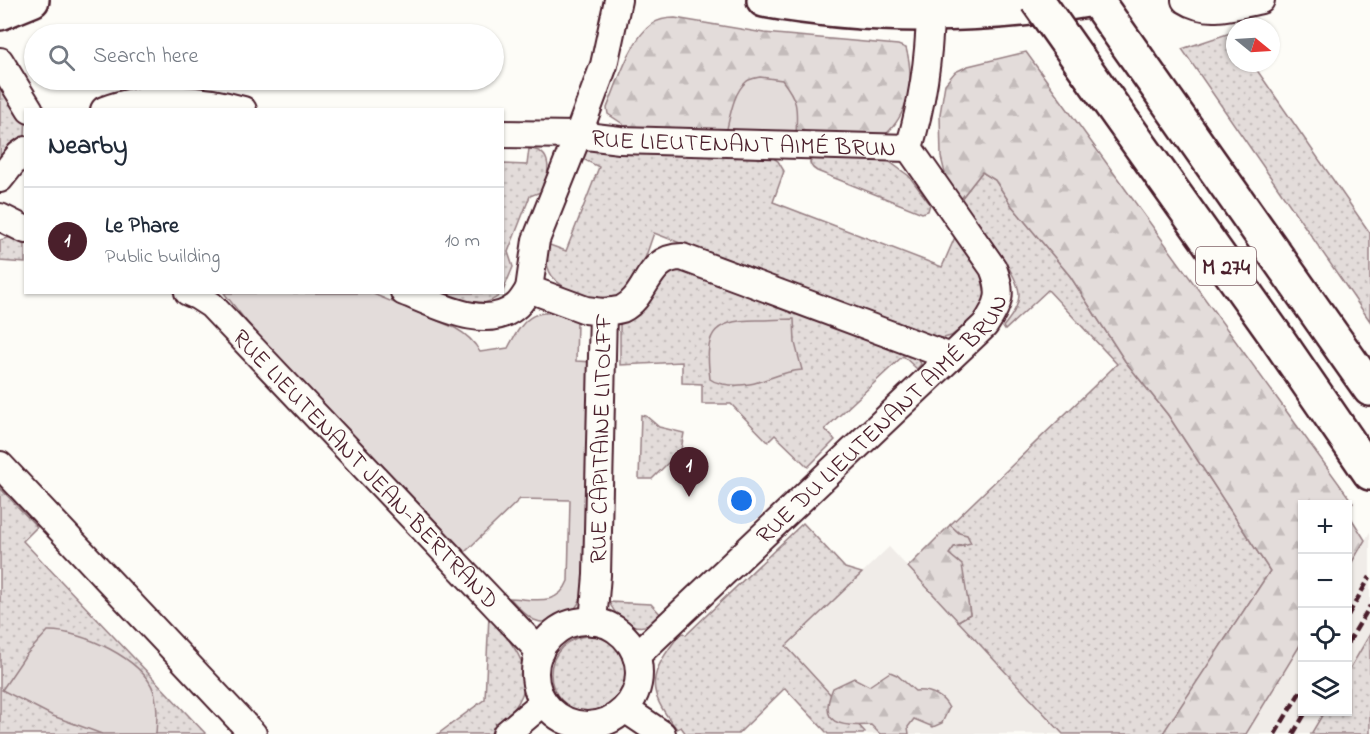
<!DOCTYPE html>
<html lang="en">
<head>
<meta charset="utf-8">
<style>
	:root { --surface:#fff; --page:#f2f2f3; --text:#1f2937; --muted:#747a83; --line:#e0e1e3; --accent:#4a1f2b }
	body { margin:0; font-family:"Indie Flower",sans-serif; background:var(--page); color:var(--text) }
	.controls { position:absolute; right:18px; bottom:18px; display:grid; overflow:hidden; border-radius:0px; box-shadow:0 2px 4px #0004 }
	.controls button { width:54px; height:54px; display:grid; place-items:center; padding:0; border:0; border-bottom:2px solid var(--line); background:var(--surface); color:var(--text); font:30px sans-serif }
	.compass { position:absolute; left:1226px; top:18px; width:54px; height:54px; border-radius:50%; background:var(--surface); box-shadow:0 2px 4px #0004; rotate:108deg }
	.you { position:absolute; left:742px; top:501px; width:21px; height:21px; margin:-15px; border:4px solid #fff; border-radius:50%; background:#1a73e8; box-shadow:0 0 0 9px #1a73e833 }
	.badge { display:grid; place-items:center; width:39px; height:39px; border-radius:50%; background:var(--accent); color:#fff; font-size:20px; font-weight:700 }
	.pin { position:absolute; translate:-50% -50px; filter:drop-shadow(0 2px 3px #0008) }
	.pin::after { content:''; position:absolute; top:32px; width:21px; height:18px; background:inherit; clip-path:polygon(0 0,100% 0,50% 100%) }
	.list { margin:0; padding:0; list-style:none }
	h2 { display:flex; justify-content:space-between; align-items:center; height:78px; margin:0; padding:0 24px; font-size:26px }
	h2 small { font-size:20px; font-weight:400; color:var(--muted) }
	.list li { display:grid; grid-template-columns:39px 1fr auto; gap:18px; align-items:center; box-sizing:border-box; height:108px; padding:0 24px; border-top:2px solid var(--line) }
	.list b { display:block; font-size:22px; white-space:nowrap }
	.list p { margin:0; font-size:20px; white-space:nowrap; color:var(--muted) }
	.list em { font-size:20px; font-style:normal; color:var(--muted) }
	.icon { flex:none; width:33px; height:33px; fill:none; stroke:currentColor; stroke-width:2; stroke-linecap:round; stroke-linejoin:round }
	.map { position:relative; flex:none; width:1370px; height:734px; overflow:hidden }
	.search { position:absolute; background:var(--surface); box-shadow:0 2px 4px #0004; left:24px; top:24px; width:480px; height:66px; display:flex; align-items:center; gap:15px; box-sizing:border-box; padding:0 21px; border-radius:33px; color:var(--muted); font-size:22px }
	.panel { position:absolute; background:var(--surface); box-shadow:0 2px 4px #0004; left:24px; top:108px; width:480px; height:186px; border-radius:0px }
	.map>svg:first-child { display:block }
	.built { fill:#f0ece8 }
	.grass { fill:url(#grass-dots); stroke:#967e82; stroke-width:1.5 }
	.forest { fill:url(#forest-firs); stroke:#967e82; stroke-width:1.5 }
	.green { fill:#e3dcda; stroke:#967e82; stroke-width:1.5 }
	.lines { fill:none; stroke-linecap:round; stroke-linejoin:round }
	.street-casing { stroke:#4a1f2b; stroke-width:30 }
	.primary-casing { stroke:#4a1f2b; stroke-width:38 }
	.highway-casing { stroke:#4a1f2b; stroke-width:38 }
	.street { stroke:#fdfcf7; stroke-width:26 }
	.primary { stroke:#fdfcf7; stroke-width:33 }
	.highway { stroke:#fdfcf7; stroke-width:33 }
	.rail { stroke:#4a1f2b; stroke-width:4.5; stroke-dasharray:9 4.5; stroke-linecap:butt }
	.highway-bridge-casing { stroke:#4a1f2b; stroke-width:38; stroke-linecap:butt }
	.highway-bridge { stroke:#fdfcf7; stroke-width:33 }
	.labels { text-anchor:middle; stroke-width:4.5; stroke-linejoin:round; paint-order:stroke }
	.shield { fill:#fdfcf7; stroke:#806168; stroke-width:1.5 }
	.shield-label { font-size:22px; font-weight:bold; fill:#4a1f2b }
	.street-label { font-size:24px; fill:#4a1f2b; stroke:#fdfcf7 }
</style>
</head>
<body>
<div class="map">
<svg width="1370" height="734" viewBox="0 0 1370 734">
	<defs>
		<pattern id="grass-dots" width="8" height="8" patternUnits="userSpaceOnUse" patternTransform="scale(1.5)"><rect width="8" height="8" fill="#e3dcda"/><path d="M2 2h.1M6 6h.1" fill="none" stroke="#c4bcbb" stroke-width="1.8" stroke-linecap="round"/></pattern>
		<pattern id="forest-firs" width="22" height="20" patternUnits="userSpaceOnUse" patternTransform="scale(1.5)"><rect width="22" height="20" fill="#e3dcda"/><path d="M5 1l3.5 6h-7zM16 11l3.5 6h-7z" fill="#c4bcbb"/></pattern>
	</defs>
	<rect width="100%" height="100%" fill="#fdfcf7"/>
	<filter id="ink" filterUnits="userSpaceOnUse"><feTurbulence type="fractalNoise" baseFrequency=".0167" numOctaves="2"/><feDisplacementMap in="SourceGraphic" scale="12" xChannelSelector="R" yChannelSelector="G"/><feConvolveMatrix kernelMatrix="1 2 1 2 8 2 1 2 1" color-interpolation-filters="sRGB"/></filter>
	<g filter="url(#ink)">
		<!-- built -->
		<g class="built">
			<polygon points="1370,532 1370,634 1348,673 1348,569"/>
			<polygon points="889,547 958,621 1063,734 867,734 786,646"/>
			<polygon points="1302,642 1302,712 1325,712 1312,734 1247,734"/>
		</g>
		<!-- grass -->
		<g class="grass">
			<polygon points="1230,33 1235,39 1235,63 1252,63 1370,233 1370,321 1182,49"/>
			<polygon points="0,71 26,112 25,137 0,156"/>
			<path d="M529 149C554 150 549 174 543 191L530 196 508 252 513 267 503 291V164L527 165Z"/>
			<path d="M594 149 767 154 778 161 784 171 773 202 942 267 955 237 981 274 985 294 983 304 977 316 951 336 944 338 923 336 654 233C646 254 639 285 619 298 602 308 563 291 552 276 546 267 545 255 547 244L566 251 599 167 581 158 586 151Z"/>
			<path d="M811 158 887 160 909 176 930 204 928 211 922 213 817 171C812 168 808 164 811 158Z"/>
			<path d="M982 172 995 180 1012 206 1070 276 1125 361 1168 415 1270 571 1163 734H1063L958 621 970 614C967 594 962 570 949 554L954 547 964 546 959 533 950 525 1117 364 1048 290 1005 330 1003 327C1010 318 1019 307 1019 294 1019 273 974 218 960 200Z"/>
			<polygon points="11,237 25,241 25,263 0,261 0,240"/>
			<polygon points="680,266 917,357 921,364 917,369 903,356 825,429 835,440 808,467 775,435 768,442 731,404 702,404 702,384 682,383 682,362 620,365 620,319 662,275"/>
			<path d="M441 293H502C483 312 462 300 441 293Z"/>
			<polygon points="641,415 646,416 659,427 684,433 681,450 652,479 639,479"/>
			<polygon points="0,488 37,527 23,541 206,734 0,734"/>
			<path d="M803 523 845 568 862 573 786 646 865 732 863 734H828L785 688 738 734H686L681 727 677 729C644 689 649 674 680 634L683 633 686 635Z"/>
			<path d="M609 602 651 604 663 617C641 635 621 626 609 602Z"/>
			<path d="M489 615C530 664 544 686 490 734H438L485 699Z"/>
			<polygon points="1370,634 1370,734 1311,734 1324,712 1348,712 1348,672"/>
			<circle cx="589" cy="674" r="38"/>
		</g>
		<!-- forest -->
		<g class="forest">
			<path d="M675 18 764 33 898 45 906 48C915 79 909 114 884 136L622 130 623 124 608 114 607 108C617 84 631 38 652 24 659 19 667 18 675 18Z"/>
			<polygon points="1026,52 1353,503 1348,507 1348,504 1302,504 1302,642 1246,734 1163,733 1270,571 1168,415 1125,361 1070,276 1012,206 995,180 982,172 960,200 947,182 941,157 940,114 945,84 955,72 968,66"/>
			<polygon points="1348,513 1365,540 1348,569"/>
			<polygon points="950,525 959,533 967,535 971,543 954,547 949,554 962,565 970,614 958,621 908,567"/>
			<path d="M890 672 897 675 915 691C930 690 942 695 949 708L942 723 933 727 914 719 908 727 909 734H880L871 725C841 727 817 725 833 688L854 678 869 686Z"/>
		</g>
		<!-- green -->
		<g class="green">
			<path d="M760 77 782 80C799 102 797 108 796 135L726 133C730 117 733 93 746 82 749 79 756 78 760 77Z"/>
			<path d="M224 293H371L455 328C466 334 474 341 480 352L508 348C526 313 536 307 575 317L577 322 576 361 593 362 585 585C583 593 581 601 576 607 568 619 548 626 534 620 524 615 517 606 510 598 533 599 558 607 568 581L570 500 520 499 465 552 253 330Z"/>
			<path d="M794 319 795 343 802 370C772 372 758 390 723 384 718 383 715 383 710 379 705 336 709 320 757 320 769 320 782 319 794 319Z"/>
			<path d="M48 631C80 630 144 659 154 692 158 705 157 720 156 734H102L53 716 2 690 25 656Z"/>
		</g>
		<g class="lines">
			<!-- street casing -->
			<g class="street-casing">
				<g id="street">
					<path d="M1185 0C1208 15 1236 5 1261 0"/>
					<polyline points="0,61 30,110"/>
					<path d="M104 110C144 94 202 98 243 110"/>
					<path id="s1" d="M502 134 578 135 620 140 909 148"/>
					<path d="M909 148C922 104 929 60 930 14"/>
					<polyline points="0,179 19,155 26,150"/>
					<polyline points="0,217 26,230"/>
					<path id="s2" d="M188 292 197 296 211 305 540 652"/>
					<path d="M404 292C436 304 485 332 515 307 521 303 525 295 529 289"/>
					<path d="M603 312C609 311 616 311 622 309 649 295 646 257 682 257L951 357"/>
					<polyline points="0,465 253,734"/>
					<circle cx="587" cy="673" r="52"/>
					<path id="s3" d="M593 622 597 575 603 312 586 310 529 289 536 240 578 135 604 65 618 0"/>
					<path id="s4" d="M636 656 985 325C1000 303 1003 293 993 268L909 148"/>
					<polyline points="625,709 662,734"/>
					<polyline points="506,734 544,702"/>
				</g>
			</g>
			<!-- primary casing -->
			<g class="primary-casing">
				<g id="primary">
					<path d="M764 0C867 19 984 18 1087 0"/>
					<polyline points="0,13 32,0"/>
				</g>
			</g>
			<!-- highway casing -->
			<g class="highway-casing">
				<g id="highway">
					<polyline points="1096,0 1370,389"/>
					<polyline points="1080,61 1275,335 1370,473"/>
				</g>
			</g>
			<!-- street -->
			<use href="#street" class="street"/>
			<!-- primary -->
			<use href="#primary" class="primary"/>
			<!-- highway -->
			<use href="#highway" class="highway"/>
			<!-- rail -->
			<g class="rail">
				<polyline points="1348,615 1370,577"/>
				<polyline points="1348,643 1370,606"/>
				<polyline points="1275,734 1302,689"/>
				<polyline points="1293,734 1306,712"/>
			</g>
			<!-- highway-bridge casing -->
			<g class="highway-bridge-casing">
				<polyline id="highway-bridge" points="1037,0 1080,61"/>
			</g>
			<!-- highway-bridge -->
			<use href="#highway-bridge" class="highway-bridge"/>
		</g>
	</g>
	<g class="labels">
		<!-- shield labels -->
		<rect class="shield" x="1196" y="247" width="60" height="38" rx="4.5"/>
		<g class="shield-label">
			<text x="1226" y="274">M 274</text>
		</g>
		<!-- street labels -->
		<g class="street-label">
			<text dy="8" stroke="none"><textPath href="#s1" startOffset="242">RUE LIEUTENANT AIMÉ BRUN</textPath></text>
			<text dy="8" stroke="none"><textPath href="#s4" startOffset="342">RUE DU LIEUTENANT AIMÉ BRUN</textPath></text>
			<text dy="8" stroke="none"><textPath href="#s3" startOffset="184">RUE CAPITAINE LITOLFF</textPath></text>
			<text dy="8" stroke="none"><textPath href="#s2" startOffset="252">RUE LIEUTENANT JEAN-BERTRAND</textPath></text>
		</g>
	</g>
</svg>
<div class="controls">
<button>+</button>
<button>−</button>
<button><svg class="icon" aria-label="locate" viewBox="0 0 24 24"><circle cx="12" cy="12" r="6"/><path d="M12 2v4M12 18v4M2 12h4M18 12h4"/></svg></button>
<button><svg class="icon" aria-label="layers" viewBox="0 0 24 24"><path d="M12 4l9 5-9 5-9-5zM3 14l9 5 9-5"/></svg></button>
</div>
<svg class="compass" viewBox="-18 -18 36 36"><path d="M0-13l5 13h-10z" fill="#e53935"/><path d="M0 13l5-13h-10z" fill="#747a83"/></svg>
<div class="you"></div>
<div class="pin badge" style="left:689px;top:497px">1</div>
<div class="search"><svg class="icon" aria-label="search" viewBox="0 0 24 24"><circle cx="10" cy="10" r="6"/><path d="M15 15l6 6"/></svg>Search here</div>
<section class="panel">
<h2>Nearby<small></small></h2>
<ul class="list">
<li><span class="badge">1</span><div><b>Le Phare</b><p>Public building</p></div><em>10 m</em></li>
</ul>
</section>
</div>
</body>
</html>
